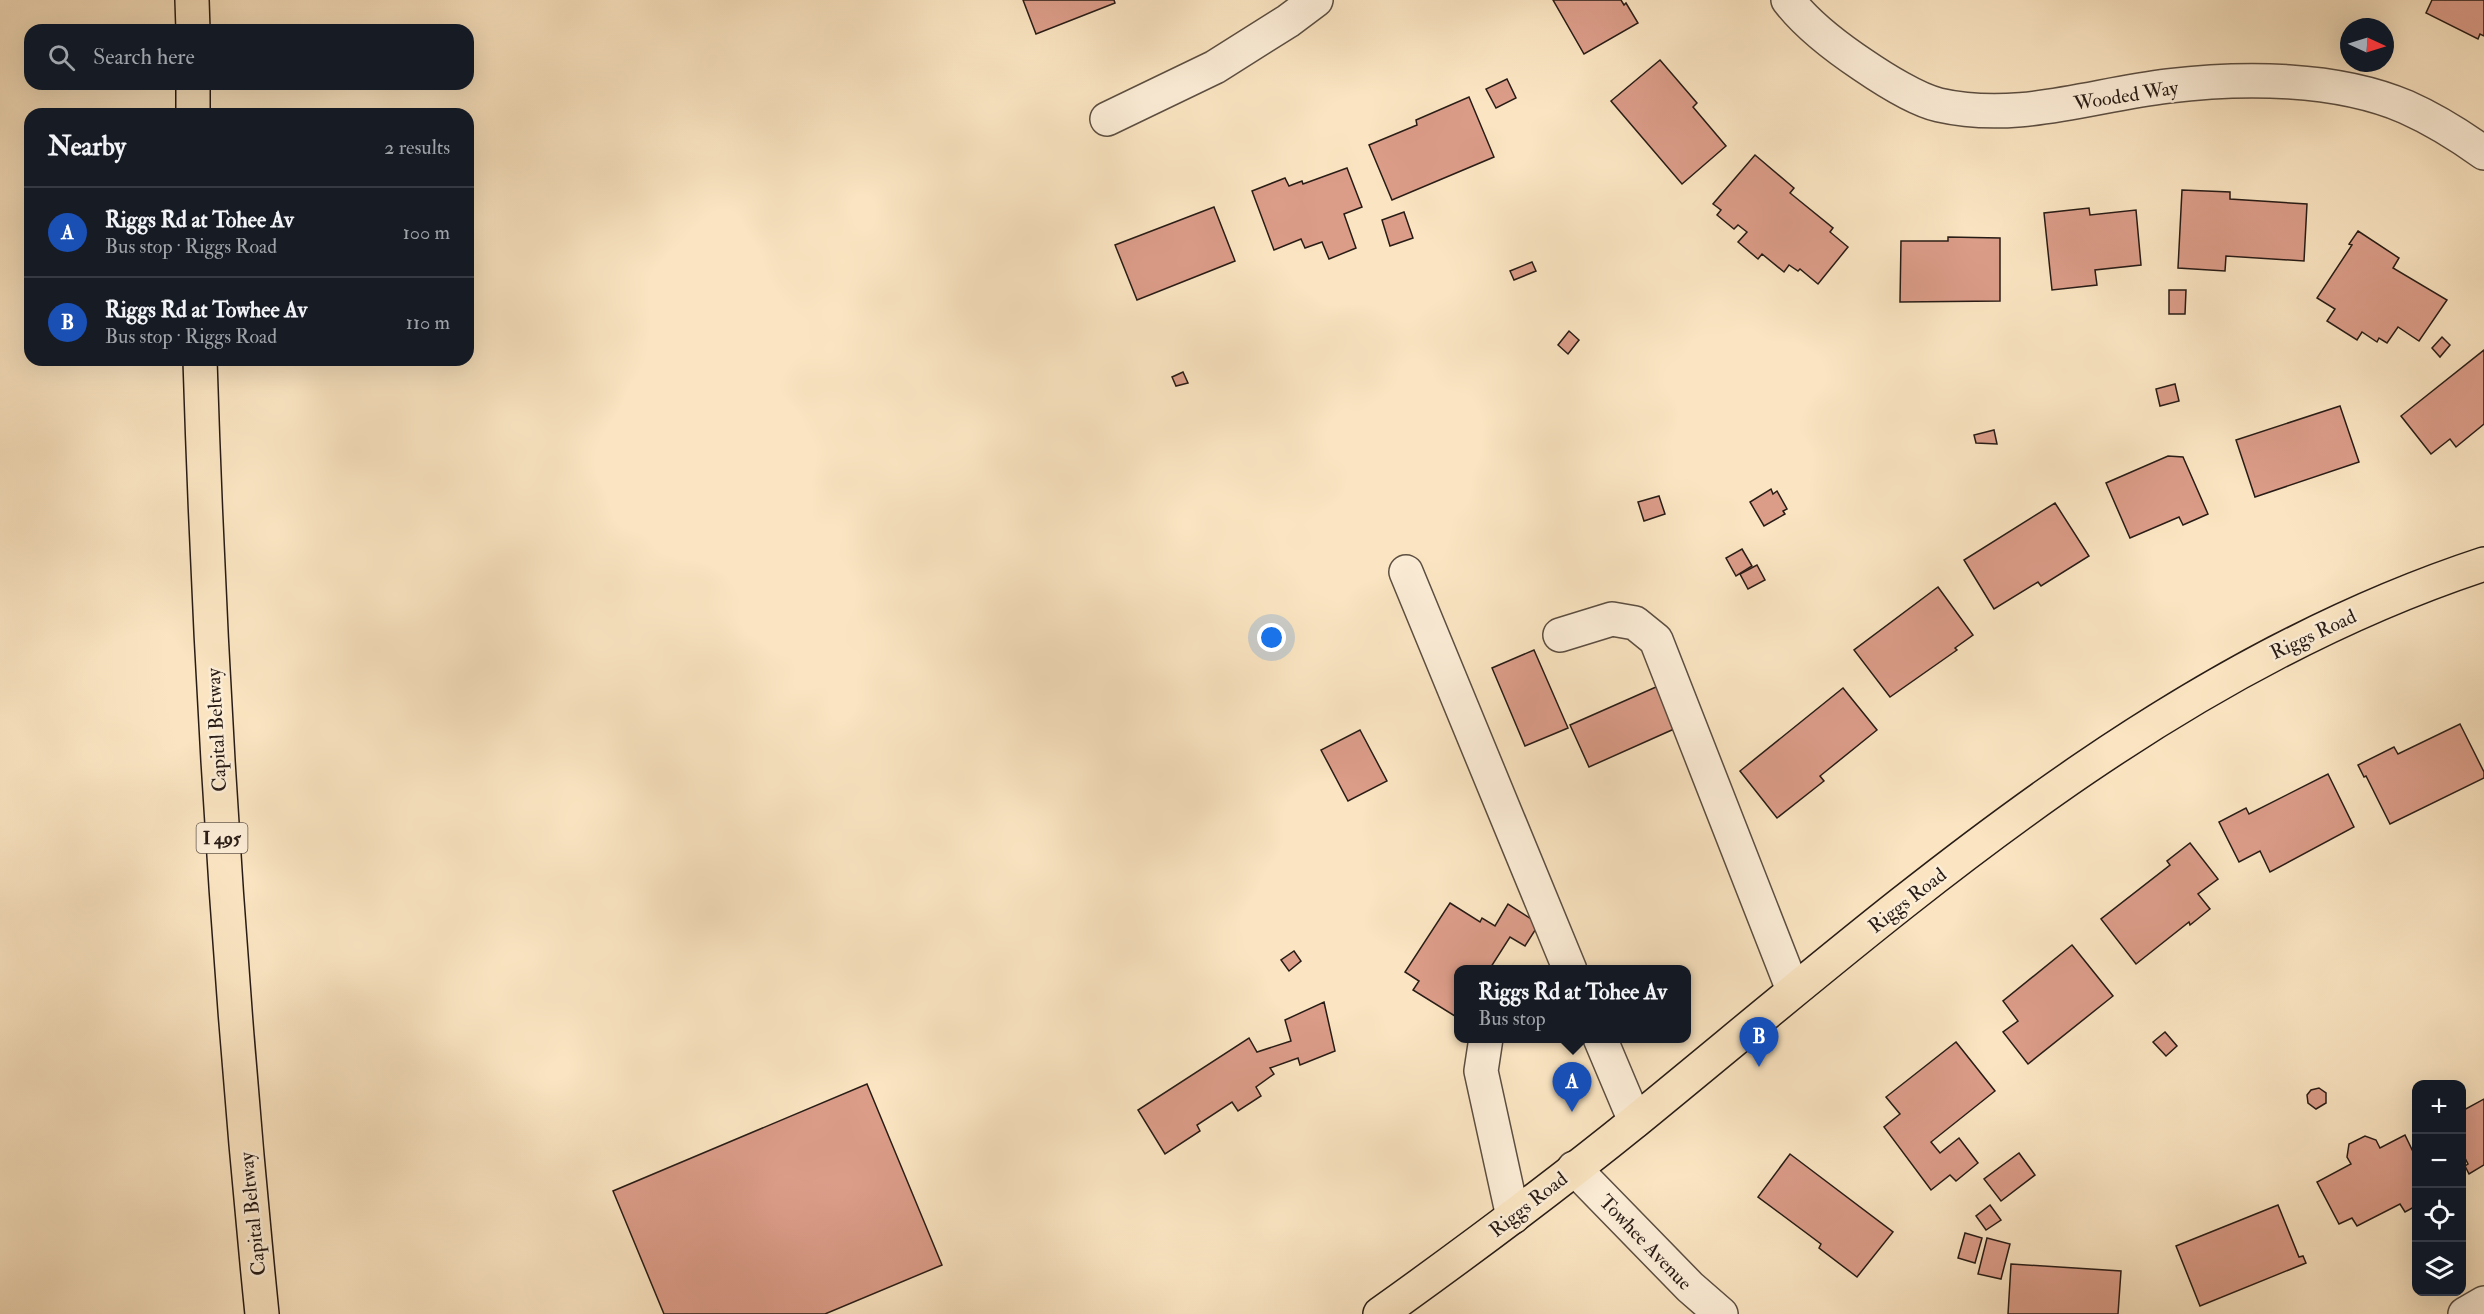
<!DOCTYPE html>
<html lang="en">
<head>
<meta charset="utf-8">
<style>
	:root { --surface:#171b24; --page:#20242c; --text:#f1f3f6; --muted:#9ea1a6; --line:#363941; --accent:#c59692 }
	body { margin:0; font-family:"IM FELL Double Pica",serif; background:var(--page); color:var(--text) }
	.controls { position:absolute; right:18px; bottom:18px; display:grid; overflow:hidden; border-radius:12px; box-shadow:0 6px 24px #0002 }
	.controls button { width:54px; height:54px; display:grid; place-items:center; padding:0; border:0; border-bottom:2px solid var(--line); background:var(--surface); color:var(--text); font:30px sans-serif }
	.compass { position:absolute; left:2340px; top:18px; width:54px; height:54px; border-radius:50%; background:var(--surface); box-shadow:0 6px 24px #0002; rotate:94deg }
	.you { position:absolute; left:1272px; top:638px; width:21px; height:21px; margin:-15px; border:4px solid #fff; border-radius:50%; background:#1a73e8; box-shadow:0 0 0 9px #1a73e833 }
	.badge { display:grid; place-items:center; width:39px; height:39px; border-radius:50%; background:var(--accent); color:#fff; font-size:20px; font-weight:700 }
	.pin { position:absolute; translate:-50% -50px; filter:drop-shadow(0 2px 3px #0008) }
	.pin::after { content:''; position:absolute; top:32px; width:21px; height:18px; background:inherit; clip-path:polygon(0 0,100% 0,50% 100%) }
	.popup { position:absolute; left:1454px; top:965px; width:237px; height:78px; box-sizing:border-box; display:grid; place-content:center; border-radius:12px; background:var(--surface); filter:drop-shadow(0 2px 4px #0005); font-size:20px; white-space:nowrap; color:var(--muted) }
	.popup b { font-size:22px; color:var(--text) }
	.popup::after { content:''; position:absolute; left:50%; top:100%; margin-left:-12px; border:12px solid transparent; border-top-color:var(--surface) }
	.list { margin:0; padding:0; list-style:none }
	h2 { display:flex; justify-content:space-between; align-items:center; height:78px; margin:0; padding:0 24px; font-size:26px }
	h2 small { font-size:20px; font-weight:400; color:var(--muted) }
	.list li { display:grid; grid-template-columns:39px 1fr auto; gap:18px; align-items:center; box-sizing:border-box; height:90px; padding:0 24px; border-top:2px solid var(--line) }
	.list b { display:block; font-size:22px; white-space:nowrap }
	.list p { margin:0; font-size:20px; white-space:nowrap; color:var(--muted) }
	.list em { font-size:20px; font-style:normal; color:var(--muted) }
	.icon { flex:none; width:33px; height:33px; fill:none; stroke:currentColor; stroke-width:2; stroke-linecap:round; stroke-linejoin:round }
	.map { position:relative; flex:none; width:2484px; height:1314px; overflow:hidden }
	.search { position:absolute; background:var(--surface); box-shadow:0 6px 24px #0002; left:24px; top:24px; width:450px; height:66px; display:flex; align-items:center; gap:15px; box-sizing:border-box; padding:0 21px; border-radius:18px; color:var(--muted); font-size:22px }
	.panel { position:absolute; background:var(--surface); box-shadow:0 6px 24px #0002; left:24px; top:108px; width:450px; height:258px; border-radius:18px }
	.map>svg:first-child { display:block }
	.building { fill:#db9c88; stroke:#281c16; stroke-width:1.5 }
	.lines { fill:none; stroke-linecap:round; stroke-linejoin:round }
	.minor-casing { stroke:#5c4e41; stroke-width:36 }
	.major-casing { stroke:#281c16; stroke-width:36 }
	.highway-casing { stroke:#281c16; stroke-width:36 }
	.minor { stroke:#fcedd7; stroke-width:33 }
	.major { stroke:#fae4c1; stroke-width:33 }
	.highway { stroke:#fae4c1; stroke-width:33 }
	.labels { text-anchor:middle; stroke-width:5; stroke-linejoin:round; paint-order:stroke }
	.shield { fill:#fcedd7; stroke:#685b50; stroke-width:1.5 }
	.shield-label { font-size:18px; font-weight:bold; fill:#281c16 }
	.street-label { font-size:20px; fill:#281c16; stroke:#fcedd7 }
</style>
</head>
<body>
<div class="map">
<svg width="2484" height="1314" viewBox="0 0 2484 1314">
	<rect width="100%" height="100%" fill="#fae4c1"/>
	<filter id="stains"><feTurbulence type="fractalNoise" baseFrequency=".00333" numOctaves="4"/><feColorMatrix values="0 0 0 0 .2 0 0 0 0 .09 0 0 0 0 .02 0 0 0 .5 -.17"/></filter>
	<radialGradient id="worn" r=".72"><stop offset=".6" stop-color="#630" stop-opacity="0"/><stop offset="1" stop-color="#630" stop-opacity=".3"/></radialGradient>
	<!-- building -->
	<g class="building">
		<polygon points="1023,0 1114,0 1115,3 1036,34"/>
		<polygon points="1553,0 1621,0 1624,5 1626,3 1638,23 1584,54"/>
		<polygon points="2432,0 2484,0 2484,36 2480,34 2478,39 2426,13"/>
		<polygon points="1660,60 1697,103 1693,107 1726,146 1682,184 1611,101"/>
		<polygon points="1507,79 1516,98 1496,108 1486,89"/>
		<polygon points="1469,97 1494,157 1392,200 1369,145 1417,125 1416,120"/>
		<polygon points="1755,155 1794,188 1790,193 1833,228 1830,232 1848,247 1818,284 1800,269 1798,271 1789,265 1784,272 1762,254 1758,259 1738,242 1747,232 1738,225 1734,229 1717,215 1721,210 1713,204"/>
		<polygon points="1347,168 1362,207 1344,214 1356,248 1329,259 1322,242 1305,248 1301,239 1274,250 1252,191 1285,178 1289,186 1302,181 1303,184"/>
		<polygon points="2182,190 2230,192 2230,199 2307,204 2304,261 2226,256 2225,271 2178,268"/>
		<polygon points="1214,207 1235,261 1137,300 1115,245"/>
		<polygon points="2089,208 2090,215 2136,210 2141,265 2095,270 2097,285 2052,290 2044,213"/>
		<polygon points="1404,212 1413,238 1390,246 1382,220"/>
		<polygon points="2358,231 2399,258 2393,268 2447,300 2419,341 2398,327 2387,343 2379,338 2377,342 2362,332 2357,340 2327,321 2335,309 2317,298 2352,245 2349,244"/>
		<polygon points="1948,237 2000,238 2000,301 1900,302 1901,241 1948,241"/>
		<polygon points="1532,262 1536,271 1514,280 1510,271"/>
		<polygon points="2169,290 2186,290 2185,314 2169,314"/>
		<polygon points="1569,331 1579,340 1568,354 1558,345"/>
		<polygon points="2442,337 2450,345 2440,357 2432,348"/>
		<polygon points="2484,350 2484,424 2456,447 2450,439 2431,454 2401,416"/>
		<polygon points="1183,372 1188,383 1176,386 1172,377"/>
		<polygon points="2175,384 2179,401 2160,406 2156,389"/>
		<polygon points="2340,406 2359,462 2255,497 2236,440"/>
		<polygon points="1994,430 1997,444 1976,443 1974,435"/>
		<polygon points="2168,456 2183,457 2208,514 2183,525 2179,517 2130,538 2106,483"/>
		<polygon points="1771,489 1773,494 1777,491 1787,509 1783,511 1785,514 1764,526 1750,502"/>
		<polygon points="1659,496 1665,514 1644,521 1638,502"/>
		<polygon points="2055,503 2089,556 2041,586 2038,582 1994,609 1964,560"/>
		<polygon points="1742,549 1752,566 1736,576 1726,558"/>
		<polygon points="1757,565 1765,580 1748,589 1740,574"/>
		<polygon points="1938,587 1973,635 1955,648 1957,650 1890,697 1854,650"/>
		<polygon points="1534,650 1568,728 1525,746 1492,668"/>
		<polygon points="1665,683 1683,725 1589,767 1570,725"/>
		<polygon points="1843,688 1877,730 1820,776 1824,781 1777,818 1740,771"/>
		<polygon points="2460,724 2484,772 2484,778 2390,824 2366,776 2364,777 2358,765 2394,747 2398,754"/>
		<polygon points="1360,730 1387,781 1348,801 1321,750"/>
		<polygon points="2328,774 2354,827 2270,872 2260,851 2239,862 2219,822 2246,808 2249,814"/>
		<polygon points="2190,843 2218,879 2198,894 2210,909 2190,925 2189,922 2136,964 2101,919 2170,865 2167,861"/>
		<polygon points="1450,903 1480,922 1482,918 1495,926 1508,904 1539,924 1525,946 1510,937 1489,970 1458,970 1458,1018 1413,990 1419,981 1405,972"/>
		<polygon points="2072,945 2113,996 2028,1064 2003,1032 2018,1021 2003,1001"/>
		<polygon points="1294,951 1301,961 1289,971 1281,960"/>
		<polygon points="1324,1002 1335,1051 1300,1065 1298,1058 1270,1068 1274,1074 1256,1087 1261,1096 1238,1111 1232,1102 1197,1125 1200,1131 1165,1154 1138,1110 1249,1038 1257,1052 1291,1041 1285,1020"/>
		<polygon points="2165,1032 2177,1046 2166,1056 2153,1042"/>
		<polygon points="1956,1042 1995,1091 1931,1142 1940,1153 1959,1138 1978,1163 1956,1181 1950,1175 1931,1190 1884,1127 1900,1114 1886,1097"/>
		<polygon points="867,1084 942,1265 825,1314 664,1314 613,1191"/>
		<polygon points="2319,1088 2326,1093 2326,1103 2316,1109 2308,1103 2307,1095 2311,1090"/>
		<polygon points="2484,1099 2484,1165 2469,1174 2465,1166 2468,1164 2462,1152 2462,1111"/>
		<polygon points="2405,1135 2416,1158 2416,1206 2405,1212 2400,1204 2357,1226 2352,1218 2339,1224 2317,1182 2351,1164 2347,1157 2349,1144 2365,1136 2376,1140 2380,1148"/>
		<polygon points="2019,1153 2035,1175 2001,1201 1984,1179"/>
		<polygon points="1790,1154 1893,1232 1857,1277 1819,1248 1821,1244 1758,1197"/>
		<polygon points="1990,1205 2001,1220 1986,1230 1976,1216"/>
		<polygon points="2278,1205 2299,1257 2303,1256 2306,1263 2200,1306 2176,1246"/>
		<polygon points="1965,1233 1982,1238 1975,1263 1958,1258"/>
		<polygon points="1987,1238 2010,1244 2001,1279 1978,1274"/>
		<polygon points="2011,1264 2121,1271 2118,1314 2008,1314"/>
	</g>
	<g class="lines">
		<!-- minor casing -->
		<g class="minor-casing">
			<g id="minor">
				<path d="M1788 0C1808 26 1836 47 1863 65 1882 78 1917 100 1939 105 2018 123 2091 95 2168 86 2243 77 2336 77 2406 107 2433 119 2459 135 2484 153"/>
				<polyline points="1107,119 1215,67 1288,21 1316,0"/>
				<polyline points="1406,572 1570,970"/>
				<polyline points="1560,635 1612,619 1635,623 1656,640 1793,990"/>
				<polyline points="1486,1038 1481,1071 1513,1217"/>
				<polyline points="1600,1038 1635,1121"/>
				<polyline points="1574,1168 1690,1287 1721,1314"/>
				<polyline points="2465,1314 2484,1303"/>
			</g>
		</g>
		<!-- major casing -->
		<g class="major-casing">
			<path id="major" d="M1380 1314C1468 1251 1554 1187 1638 1119 1899 906 2158 671 2484 564"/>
		</g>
		<!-- highway casing -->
		<g class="highway-casing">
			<g id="highway">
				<polyline points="192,0 193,30"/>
				<polyline points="193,84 193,114"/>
				<path d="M200 360C210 679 230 997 262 1314"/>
			</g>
		</g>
		<!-- minor -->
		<use href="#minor" class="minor"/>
		<!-- major -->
		<use href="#major" class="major"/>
		<!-- highway -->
		<use href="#highway" class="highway"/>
	</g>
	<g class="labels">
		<!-- shield labels -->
		<rect class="shield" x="196.5" y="823" width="51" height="30" rx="4.5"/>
		<g class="shield-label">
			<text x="222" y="844">I 495</text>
		</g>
		<!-- street labels -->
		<g class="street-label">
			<text transform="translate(2126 95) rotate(-9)" y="7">Wooded Way</text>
			<text transform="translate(2313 634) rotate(-25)" y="7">Riggs Road</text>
			<text transform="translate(216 730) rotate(-93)" y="7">Capital Beltway</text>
			<text transform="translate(1907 900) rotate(-38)" y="7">Riggs Road</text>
			<text transform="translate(1528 1204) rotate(-38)" y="7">Riggs Road</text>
			<text transform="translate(252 1214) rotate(-96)" y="7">Capital Beltway</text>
			<text transform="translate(1646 1242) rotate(46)" y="7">Towhee Avenue</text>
		</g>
	</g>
	<rect width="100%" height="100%" filter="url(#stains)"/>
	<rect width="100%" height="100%" fill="url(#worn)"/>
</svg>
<div class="controls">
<button>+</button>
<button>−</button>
<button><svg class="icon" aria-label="locate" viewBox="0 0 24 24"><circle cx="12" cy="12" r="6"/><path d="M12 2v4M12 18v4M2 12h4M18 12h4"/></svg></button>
<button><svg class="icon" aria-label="layers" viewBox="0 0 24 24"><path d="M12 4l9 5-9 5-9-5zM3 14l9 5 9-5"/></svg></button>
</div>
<svg class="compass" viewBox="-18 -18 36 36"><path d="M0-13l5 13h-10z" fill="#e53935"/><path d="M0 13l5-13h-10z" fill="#9ea1a6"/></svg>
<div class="you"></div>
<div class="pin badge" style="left:1572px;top:1112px;background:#1a4fb4">A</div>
<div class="popup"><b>Riggs Rd at Tohee Av</b>Bus stop</div>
<div class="pin badge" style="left:1759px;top:1067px;background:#1a4fb4">B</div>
<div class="search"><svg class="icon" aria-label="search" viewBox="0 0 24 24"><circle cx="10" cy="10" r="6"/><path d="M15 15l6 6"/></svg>Search here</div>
<section class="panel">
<h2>Nearby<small>2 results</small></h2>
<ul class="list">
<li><span class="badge" style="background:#1a4fb4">A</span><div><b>Riggs Rd at Tohee Av</b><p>Bus stop · Riggs Road</p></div><em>100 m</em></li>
<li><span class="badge" style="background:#1a4fb4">B</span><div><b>Riggs Rd at Towhee Av</b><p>Bus stop · Riggs Road</p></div><em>110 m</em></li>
</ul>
</section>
</div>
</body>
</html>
